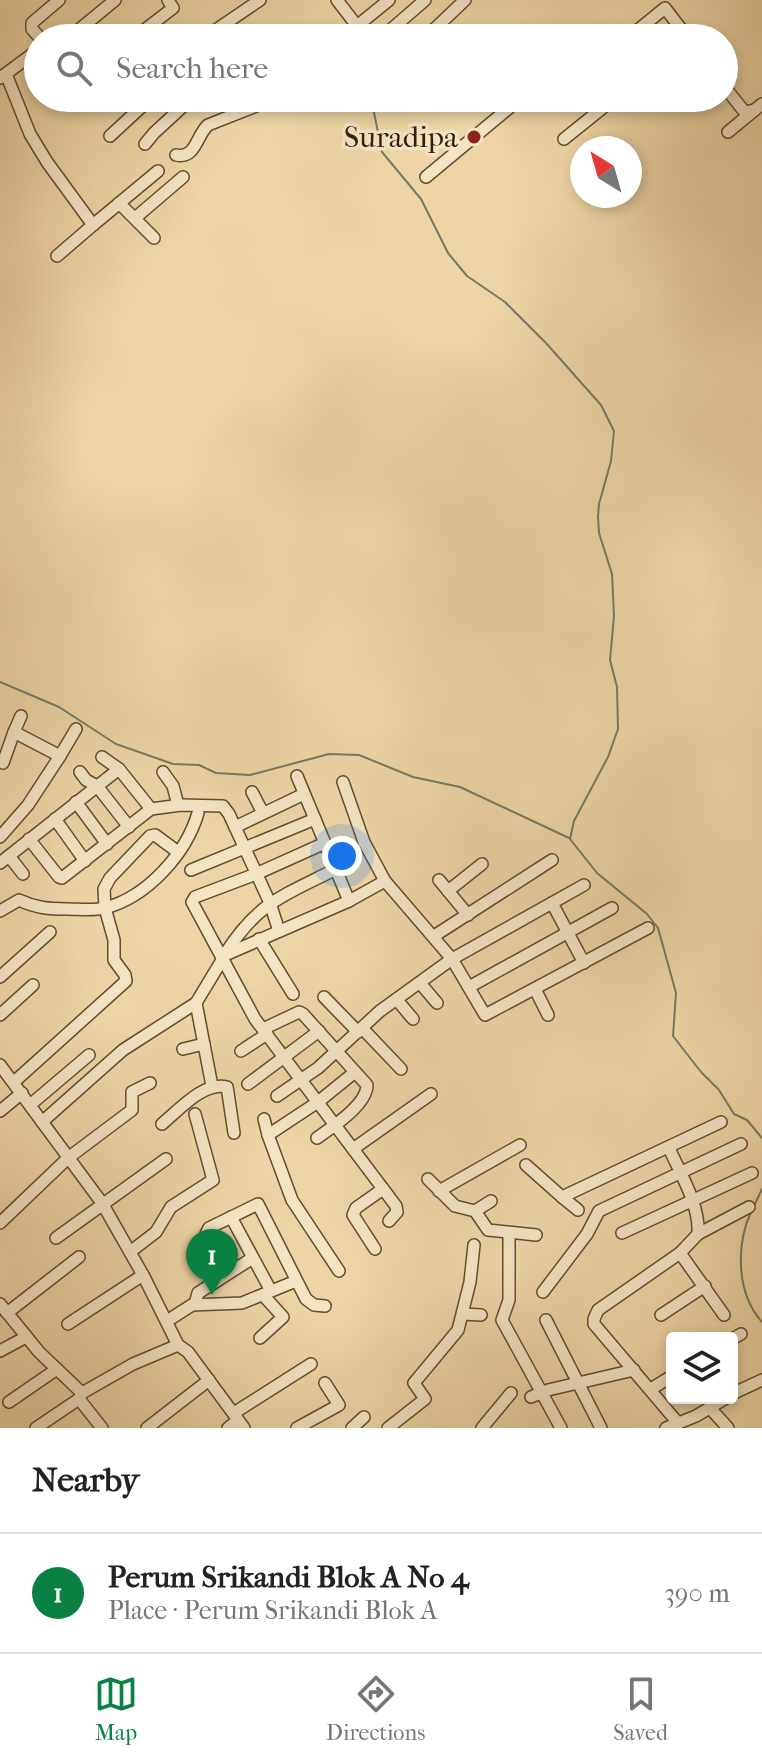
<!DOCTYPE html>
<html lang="en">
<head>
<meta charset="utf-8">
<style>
	:root { --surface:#fff; --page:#f2f2f2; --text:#222; --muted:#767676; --line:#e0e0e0; --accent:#0b8043 }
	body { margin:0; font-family:"IM FELL French Canon",serif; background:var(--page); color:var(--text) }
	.controls { position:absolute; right:24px; bottom:24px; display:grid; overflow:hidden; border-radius:8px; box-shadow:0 4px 12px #0003 }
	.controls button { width:72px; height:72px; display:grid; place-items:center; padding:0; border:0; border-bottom:2px solid var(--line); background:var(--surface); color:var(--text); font:40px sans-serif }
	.compass { position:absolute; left:570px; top:136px; width:72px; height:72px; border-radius:50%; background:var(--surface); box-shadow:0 4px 12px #0003; rotate:323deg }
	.you { position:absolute; left:342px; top:856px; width:28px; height:28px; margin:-20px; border:6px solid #fff; border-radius:50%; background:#1a73e8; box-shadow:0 0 0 12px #1a73e833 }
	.badge { display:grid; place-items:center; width:52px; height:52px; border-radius:50%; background:var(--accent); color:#fff; font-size:26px; font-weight:700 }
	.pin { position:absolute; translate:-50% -66px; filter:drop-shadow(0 2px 4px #0008) }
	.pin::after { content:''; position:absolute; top:42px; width:28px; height:24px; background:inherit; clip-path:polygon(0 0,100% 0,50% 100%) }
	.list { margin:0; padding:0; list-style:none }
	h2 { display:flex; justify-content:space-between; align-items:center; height:104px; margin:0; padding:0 32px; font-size:34px }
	h2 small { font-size:26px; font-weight:400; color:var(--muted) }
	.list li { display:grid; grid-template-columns:52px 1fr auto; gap:24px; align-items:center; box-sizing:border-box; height:120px; padding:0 32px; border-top:2px solid var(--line) }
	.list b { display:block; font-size:30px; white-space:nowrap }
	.list p { margin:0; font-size:26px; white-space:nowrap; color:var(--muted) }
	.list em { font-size:26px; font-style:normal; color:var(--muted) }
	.icon { flex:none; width:44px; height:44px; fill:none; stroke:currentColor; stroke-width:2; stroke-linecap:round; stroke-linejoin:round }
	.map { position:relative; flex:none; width:762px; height:1428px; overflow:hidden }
	.search { position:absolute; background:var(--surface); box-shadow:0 4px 12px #0003; left:24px; right:24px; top:24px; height:88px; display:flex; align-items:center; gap:20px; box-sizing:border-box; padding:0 28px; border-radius:44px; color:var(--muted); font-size:30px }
	.sheet { height:224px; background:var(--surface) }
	nav { display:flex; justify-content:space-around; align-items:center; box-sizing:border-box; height:112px; border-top:2px solid var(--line); background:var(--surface); font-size:22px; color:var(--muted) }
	nav a { display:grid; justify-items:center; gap:4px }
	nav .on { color:var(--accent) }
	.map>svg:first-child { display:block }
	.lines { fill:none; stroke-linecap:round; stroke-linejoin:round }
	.stream { stroke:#717b67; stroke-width:2 }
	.minor-casing { stroke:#644c2d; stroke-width:14 }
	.minor { stroke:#f3e4c4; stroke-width:11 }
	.poi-dot { fill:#8f2418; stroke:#f3e4c4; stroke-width:3 }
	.labels { text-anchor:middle; stroke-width:7; stroke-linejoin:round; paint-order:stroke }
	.poi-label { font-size:30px; fill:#361e05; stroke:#f3e4c4; text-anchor:end }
</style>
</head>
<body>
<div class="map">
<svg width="762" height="1428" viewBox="0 0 762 1428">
	<rect width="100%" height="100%" fill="#edd5a5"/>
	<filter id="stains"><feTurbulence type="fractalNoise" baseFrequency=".0025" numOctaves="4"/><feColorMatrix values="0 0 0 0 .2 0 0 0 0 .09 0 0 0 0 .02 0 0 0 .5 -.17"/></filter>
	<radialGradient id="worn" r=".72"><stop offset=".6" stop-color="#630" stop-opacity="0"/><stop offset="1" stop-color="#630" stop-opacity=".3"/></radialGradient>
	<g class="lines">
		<!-- stream -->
		<g class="stream">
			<polyline points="371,98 382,152 421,199 448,253 467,276 505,302 546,343 601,405 614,431 611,461 599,504 598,517 599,533 612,574 614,616 610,660 617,687 618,729 608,757 574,821 570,839 597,873 647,914 658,928 676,993 673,1036 701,1072 719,1090 734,1114 747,1120 762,1138"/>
			<polyline points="0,682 59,707 116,744 173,764 199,765 216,773 250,775 329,754 359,755 413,777 460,787 569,838"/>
			<polyline points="754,1206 762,1189"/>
			<path d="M751 1212C736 1245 736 1293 762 1322"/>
		</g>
		<!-- minor casing -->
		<g class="minor-casing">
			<g id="minor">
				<polyline points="337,0 357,26 389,0"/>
				<polyline points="387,33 425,0"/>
				<polyline points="40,38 32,29 32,23 59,0"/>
				<polyline points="69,38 115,0"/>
				<polyline points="134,38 173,8 168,0"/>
				<polyline points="204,38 260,0"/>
				<polyline points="302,38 358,30 402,38"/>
				<polyline points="425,38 465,0"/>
				<polyline points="628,38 665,8 688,38"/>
				<polyline points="6,74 30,134 47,162 93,225 158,171"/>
				<polyline points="0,78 38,50"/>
				<polyline points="724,86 743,110 747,112 754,110"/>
				<polyline points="728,132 762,104"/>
				<polyline points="110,136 151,98"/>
				<polyline points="564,139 615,98"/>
				<polyline points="145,144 154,133 192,98"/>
				<path d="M176 155C196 159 196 136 208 125L266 102"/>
				<polyline points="426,177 521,98"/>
				<polyline points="119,203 154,238"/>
				<polyline points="135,218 183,177"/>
				<polyline points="57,256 93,225"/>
				<polyline points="60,756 76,729"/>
				<polyline points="102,757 119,769 151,809"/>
				<polyline points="3,763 14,732"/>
				<polyline points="80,772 86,780 97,786 129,827"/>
				<polyline points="163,772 173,786 178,805"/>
				<polyline points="297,776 349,901"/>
				<polyline points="343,782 364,842 385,881 452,959 485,1015 648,928"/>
				<polyline points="252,792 263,813"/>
				<polyline points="76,802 107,844"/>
				<polyline points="55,819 85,861"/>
				<polyline points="235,827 304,794"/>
				<polyline points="0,837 28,805 60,756 14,732 21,716"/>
				<polyline points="29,839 59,877 62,878 151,809 181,805 223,806 229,814 270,903 279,931"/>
				<polyline points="325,843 256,874 195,897 192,902 255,1019 396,1206 397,1212 389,1221"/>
				<polyline points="9,856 23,874"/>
				<polyline points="0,863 119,769"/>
				<polyline points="191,870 315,819"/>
				<polyline points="439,880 468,915"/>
				<polyline points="448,891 482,864"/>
				<polyline points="552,903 584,963"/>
				<path d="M0 911 19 900C36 908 49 909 67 909 79 909 93 911 105 908 147 897 186 854 198 813"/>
				<polyline points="434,936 552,860"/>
				<polyline points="259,939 293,994"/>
				<path d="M225 954C258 902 283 896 336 869"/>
				<polyline points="0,977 50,932"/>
				<polyline points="420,983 437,1003"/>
				<polyline points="469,987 612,908"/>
				<polyline points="535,989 548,1015"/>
				<polyline points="324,997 358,1032"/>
				<polyline points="397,1000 413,1019"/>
				<polyline points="196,1003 212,1086"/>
				<polyline points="0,1015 33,985"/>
				<polyline points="362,1028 401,1069"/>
				<path d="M263 1029 299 1012 303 1014 367 1085C367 1105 332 1127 317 1138"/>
				<polyline points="183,1049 204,1044"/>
				<polyline points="241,1051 267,1034"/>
				<polyline points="0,1065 102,1203 143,1275 178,1345"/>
				<polyline points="14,1082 126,981 125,975 114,960 114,940 105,908 104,889 110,878 150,836 155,835 178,852"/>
				<polyline points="248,1084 319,1031"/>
				<polyline points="277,1096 318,1068 380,1011 452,959 584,885"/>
				<polyline points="30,1105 89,1055"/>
				<polyline points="0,1111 22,1093"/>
				<polyline points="264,1119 268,1135"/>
				<polyline points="42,1122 123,1050 196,1003 225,955 349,901 385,881"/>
				<path d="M162 1124C179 1110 204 1081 227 1087L228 1093 234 1133"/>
				<path d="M669 1148C680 1173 700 1205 698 1234L680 1253 598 1310 594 1319V1324L678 1423"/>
				<polyline points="353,1149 431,1094"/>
				<polyline points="526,1165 562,1197 721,1122"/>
				<polyline points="428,1179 455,1206 475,1211 488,1230 536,1235"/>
				<polyline points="439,1191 520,1145"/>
				<polyline points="562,1197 578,1210"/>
				<polyline points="475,1211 491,1201"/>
				<polyline points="231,1217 271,1291"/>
				<polyline points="0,1223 68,1158 132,1110 132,1092 150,1083"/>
				<polyline points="509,1233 509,1300 502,1320 561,1428"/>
				<polyline points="622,1233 752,1173"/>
				<polyline points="698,1234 749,1207"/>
				<polyline points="56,1238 166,1159"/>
				<polyline points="214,1249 206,1234 209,1228 258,1204 306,1299 314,1305 325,1306"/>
				<polyline points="375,1249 353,1215 356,1208 383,1189"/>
				<polyline points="130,1252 156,1232 171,1207 213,1180 195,1114"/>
				<polyline points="680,1253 724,1315"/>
				<polyline points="339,1271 292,1200 268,1135 318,1102 355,1072"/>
				<polyline points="543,1292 587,1234 599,1211 741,1144"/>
				<polyline points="0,1304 39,1352 82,1393"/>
				<polyline points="195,1304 198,1293 248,1261"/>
				<polyline points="7,1313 79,1257"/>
				<polyline points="463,1314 481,1315"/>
				<polyline points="661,1315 705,1286"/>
				<polyline points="546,1320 601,1428"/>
				<polyline points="167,1321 192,1305 242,1303 296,1281"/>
				<polyline points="68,1324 143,1275"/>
				<polyline points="260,1338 283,1317 263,1295"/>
				<polyline points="732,1339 741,1334"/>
				<polyline points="0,1351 26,1337"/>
				<polyline points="651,1389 672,1376"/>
				<polyline points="732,1394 762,1380"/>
				<polyline points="531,1397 548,1390 634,1370"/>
				<polyline points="79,1399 102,1428"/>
				<polyline points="9,1402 57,1369"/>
				<polyline points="710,1408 728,1428"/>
				<polyline points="234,1413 311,1364"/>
				<polyline points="36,1428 79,1399 82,1393 133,1364 178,1345 188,1352 244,1428"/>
				<polyline points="147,1428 209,1380"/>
				<polyline points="228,1428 238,1420"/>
				<polyline points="297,1428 339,1405 325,1383"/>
				<polyline points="352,1428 364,1417"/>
				<polyline points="388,1428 425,1399 414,1383 458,1330 470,1282 474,1245"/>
				<polyline points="482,1428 511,1393"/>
				<polyline points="666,1428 696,1416 726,1398"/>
			</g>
		</g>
		<!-- minor -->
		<use href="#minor" class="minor"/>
	</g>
	<!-- markers -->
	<circle class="poi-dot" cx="474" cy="137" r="8"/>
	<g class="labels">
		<!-- poi labels -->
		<g class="poi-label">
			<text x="458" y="147">Suradipa</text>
		</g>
	</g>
	<rect width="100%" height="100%" filter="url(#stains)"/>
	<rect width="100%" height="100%" fill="url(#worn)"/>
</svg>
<div class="controls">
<button><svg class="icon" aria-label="layers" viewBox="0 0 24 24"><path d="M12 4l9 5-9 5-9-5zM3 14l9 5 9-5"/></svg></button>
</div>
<svg class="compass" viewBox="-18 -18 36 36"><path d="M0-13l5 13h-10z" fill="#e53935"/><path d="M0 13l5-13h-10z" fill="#767676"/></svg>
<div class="you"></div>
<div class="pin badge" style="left:212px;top:1295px">1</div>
<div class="search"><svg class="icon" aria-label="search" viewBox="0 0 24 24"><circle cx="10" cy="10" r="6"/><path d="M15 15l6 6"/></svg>Search here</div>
</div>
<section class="sheet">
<h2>Nearby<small></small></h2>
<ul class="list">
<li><span class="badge">1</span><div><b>Perum Srikandi Blok A No 4</b><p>Place · Perum Srikandi Blok A</p></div><em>390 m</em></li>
</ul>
</section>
<nav>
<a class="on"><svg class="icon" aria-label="map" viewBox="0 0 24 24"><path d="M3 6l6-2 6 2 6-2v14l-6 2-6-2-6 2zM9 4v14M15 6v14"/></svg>Map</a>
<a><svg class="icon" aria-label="directions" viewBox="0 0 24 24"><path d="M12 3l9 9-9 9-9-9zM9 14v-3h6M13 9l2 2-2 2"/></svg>Directions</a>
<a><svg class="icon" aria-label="saved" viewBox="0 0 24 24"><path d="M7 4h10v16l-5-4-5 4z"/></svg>Saved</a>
</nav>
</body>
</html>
